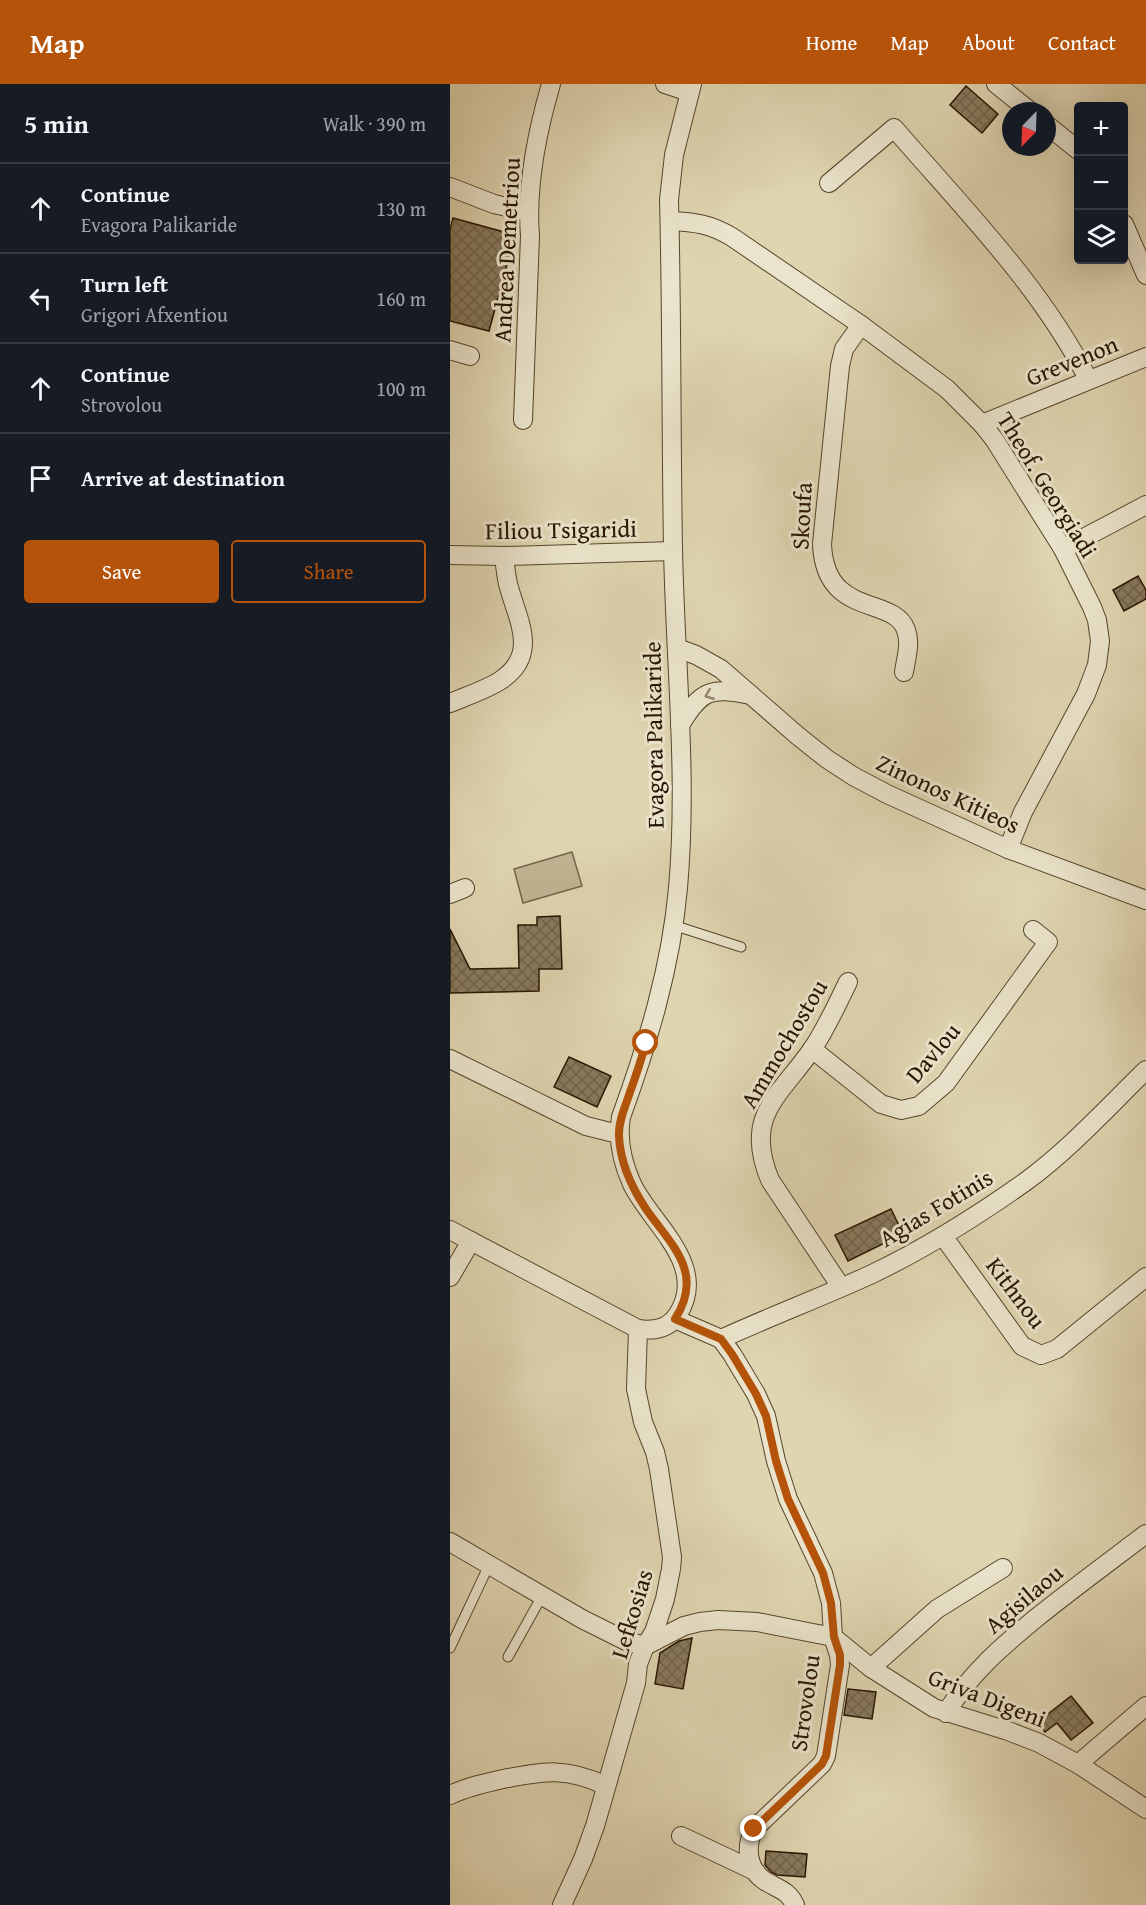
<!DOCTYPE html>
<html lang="en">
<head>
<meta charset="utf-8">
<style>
	:root { --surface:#171b24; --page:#242831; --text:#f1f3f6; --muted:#9ea1a6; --line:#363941; --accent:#b45309 }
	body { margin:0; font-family:"Gentium Book Plus",serif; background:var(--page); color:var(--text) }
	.controls { position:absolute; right:18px; top:18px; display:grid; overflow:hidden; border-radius:6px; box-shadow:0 6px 24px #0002 }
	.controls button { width:54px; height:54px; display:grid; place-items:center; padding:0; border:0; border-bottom:2px solid var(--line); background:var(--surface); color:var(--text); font:30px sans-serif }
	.compass { position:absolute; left:552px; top:18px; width:54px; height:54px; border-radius:50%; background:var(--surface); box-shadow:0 6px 24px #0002; rotate:203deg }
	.stop { position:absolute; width:18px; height:18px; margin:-14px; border:4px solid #b45309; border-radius:50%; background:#fff }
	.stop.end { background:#b45309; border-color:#fff; box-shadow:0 2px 6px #0008 }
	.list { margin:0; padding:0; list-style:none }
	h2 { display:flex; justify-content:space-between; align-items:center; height:78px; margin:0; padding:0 24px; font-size:26px }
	h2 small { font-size:20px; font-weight:400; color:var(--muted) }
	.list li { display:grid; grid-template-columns:39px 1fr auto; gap:18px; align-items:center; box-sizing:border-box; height:90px; padding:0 24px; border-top:2px solid var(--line) }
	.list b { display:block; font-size:22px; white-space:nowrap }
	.list p { margin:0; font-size:20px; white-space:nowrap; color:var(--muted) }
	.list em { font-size:20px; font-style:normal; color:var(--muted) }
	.actions { display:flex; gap:12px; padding:18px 24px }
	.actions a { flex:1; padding:14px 0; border:2px solid var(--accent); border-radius:6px; text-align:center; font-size:21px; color:var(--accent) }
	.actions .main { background:var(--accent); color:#fff }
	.icon { flex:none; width:33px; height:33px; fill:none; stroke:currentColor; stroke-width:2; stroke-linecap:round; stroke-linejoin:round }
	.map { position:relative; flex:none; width:696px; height:1821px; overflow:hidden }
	header { display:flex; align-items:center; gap:36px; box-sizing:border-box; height:84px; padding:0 30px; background:var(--accent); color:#fff }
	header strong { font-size:28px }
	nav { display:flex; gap:33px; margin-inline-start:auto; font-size:21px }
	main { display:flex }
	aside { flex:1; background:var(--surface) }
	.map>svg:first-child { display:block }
	.pitch { fill:#c0b493; stroke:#74644a; stroke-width:1.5 }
	.building { fill:url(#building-cross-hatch); stroke:#281500; stroke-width:1.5 }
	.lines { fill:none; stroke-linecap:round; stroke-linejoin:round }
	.service-casing { stroke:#56452c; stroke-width:11 }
	.minor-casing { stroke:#56452c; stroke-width:20 }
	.service { stroke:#eae4cc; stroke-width:9 }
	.minor { stroke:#eae4cc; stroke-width:18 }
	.oneway { stroke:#938770 }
	.route { stroke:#b45309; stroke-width:8 }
	.labels { text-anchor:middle; stroke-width:6; stroke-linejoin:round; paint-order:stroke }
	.street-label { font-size:24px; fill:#281500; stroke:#eae4cc }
</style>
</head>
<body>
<header>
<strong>Map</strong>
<nav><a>Home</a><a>Map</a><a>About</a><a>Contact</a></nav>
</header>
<main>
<aside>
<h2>5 min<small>Walk · 390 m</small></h2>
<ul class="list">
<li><svg class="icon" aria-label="ahead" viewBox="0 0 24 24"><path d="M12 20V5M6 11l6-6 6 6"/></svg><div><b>Continue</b><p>Evagora Palikaride</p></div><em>130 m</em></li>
<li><svg class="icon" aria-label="left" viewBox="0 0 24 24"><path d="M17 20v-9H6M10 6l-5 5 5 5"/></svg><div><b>Turn left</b><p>Grigori Afxentiou</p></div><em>160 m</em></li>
<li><svg class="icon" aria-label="ahead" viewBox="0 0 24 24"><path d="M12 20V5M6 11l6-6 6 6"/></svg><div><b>Continue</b><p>Strovolou</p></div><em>100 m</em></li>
<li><svg class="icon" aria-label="arrive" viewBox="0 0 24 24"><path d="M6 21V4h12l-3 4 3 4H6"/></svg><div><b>Arrive at destination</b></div></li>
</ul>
<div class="actions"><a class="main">Save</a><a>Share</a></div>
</aside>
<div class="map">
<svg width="696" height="1821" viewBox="0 0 696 1821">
	<defs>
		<pattern id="building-cross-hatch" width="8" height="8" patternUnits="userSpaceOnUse" patternTransform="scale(1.5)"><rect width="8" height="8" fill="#87795c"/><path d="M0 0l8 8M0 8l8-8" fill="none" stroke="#6e624a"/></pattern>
	</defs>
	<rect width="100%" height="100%" fill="#dfd5b1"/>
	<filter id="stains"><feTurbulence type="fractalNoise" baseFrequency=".00333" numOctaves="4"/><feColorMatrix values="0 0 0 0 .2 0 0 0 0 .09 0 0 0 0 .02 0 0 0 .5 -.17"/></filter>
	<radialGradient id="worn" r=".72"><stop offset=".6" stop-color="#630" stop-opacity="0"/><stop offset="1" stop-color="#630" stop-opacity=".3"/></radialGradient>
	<!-- pitch -->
	<polygon class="pitch" points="122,768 132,802 73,819 64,785"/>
	<!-- building -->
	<g class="building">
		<polygon points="516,2 548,30 532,49 500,21"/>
		<polygon points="3,134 65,151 39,247 0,237 0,145"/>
		<polygon points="688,492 696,506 696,515 674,527 663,506"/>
		<polygon points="110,832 112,885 89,885 89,907 0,909 0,845 20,885 69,884 68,841 87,841 87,833"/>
		<polygon points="119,973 161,992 147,1023 104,1003"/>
		<polygon points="441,1125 453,1150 398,1177 385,1151"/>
		<polygon points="242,1554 233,1605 205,1600 210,1569 229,1557"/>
		<polygon points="398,1605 426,1608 422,1635 394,1631"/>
		<polygon points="621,1612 643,1639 621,1656 607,1639 595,1648 588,1638"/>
		<polygon points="316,1767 357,1770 355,1793 327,1791 321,1788 315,1781"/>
	</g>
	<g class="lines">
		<!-- service casing -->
		<g class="service-casing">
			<g id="service">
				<polyline points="223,841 291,863"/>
				<polyline points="0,1564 39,1481"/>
				<polyline points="58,1573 92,1512"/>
			</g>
		</g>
		<!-- minor casing -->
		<g class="minor-casing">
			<g id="minor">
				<polyline points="215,0 239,8"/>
				<polyline points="546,0 580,27"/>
				<polyline points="597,41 628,66"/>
				<path d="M379 99 444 44C513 124 590 201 638 295"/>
				<polyline points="0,103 44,120 78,128"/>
				<path d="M220 137C245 138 260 140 282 153L411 241 497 305 532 340 544 355 613 465 642 523 647 536 650 557 647 581 636 610 573 728 558 765"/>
				<polyline points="674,140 696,191"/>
				<path d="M411 241 394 265 390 282 372 460C375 535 444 511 456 546 461 560 456 574 454 588"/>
				<polyline points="0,266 20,272"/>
				<path d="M73 336 80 152C76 102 87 48 101 0"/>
				<polyline points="532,340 696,273"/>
				<polyline points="613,465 696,421"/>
				<polyline points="0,471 54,472 223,467"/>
				<polyline points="227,564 246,571 271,585 348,652 377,675 403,692 437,710 558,765 696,816"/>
				<path d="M0 619C16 612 36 606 51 596 90 570 67 535 58 500 56 491 55 481 54 472"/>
				<path d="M230 641C252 605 261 603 301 611"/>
				<polyline points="0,810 15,804"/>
				<polyline points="362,965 431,1020 451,1026 469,1022 496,999 598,858 583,846"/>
				<polyline points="0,975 136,1042 168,1050"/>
				<path d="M0 1146 188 1245C204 1247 219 1245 228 1230 259 1181 201 1140 182 1100 172 1078 167 1057 171 1033 198 959 221 883 228 804 238 691 225 577 223 464 221 348 222 232 219 116L224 71 242 0"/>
				<polyline points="493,1152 572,1262 591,1271 607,1265 696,1193"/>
				<polyline points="0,1193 21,1157"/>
				<path d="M391 1203 320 1096C293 1031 330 1012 363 964 377 943 387 920 398 898"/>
				<path d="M225 1235 271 1255 282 1270 306 1310 316 1332 326 1377 338 1415 373 1489 381 1519 383 1553 389 1571 390 1581 376 1672 372 1680 304 1745C295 1763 297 1785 315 1797 328 1805 338 1806 345 1821"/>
				<path d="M271 1255C321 1232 372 1213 422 1190 476 1164 527 1132 575 1098 619 1066 657 1024 696 986"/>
				<polyline points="0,1458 132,1535 176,1557 195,1562 234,1542 250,1538 268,1536 307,1538 383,1553 421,1584 484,1624 558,1647 589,1659 628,1680 696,1725"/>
				<polyline points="421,1584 487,1525 553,1484"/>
				<path d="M496 1629C520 1590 550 1564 585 1535 621 1506 659 1478 696 1450"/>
				<polyline points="628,1680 696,1622"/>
				<path d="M0 1711C17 1703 35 1699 53 1695 95 1687 117 1683 156 1702"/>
				<polyline points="231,1752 305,1787"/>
				<polyline points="112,1821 133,1775 145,1742 186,1599 188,1580 195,1562 204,1548 215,1515 221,1485 222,1473 209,1385 205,1368 193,1338 186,1305 188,1245"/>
			</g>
		</g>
		<!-- service -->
		<use href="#service" class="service"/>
		<!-- minor -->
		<use href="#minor" class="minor"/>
	</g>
	<!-- one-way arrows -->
	<defs><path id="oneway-chevron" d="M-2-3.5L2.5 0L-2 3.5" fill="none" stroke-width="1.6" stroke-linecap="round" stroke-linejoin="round" transform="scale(1.5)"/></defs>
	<use class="oneway" href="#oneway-chevron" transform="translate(259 611) rotate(158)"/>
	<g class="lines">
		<!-- route -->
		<path class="route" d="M196 959C191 976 186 992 180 1008 176 1021 168 1037 169 1052 170 1077 182 1104 196 1125 221 1161 255 1188 225 1235L271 1255 282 1270 306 1310 316 1332 326 1377 338 1415 373 1489 381 1519 384 1553 390 1571V1581L376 1672 372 1680 304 1745"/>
	</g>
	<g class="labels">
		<!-- street labels -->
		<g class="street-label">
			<text transform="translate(57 166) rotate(-87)" y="8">Andrea Demetriou</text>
			<text transform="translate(622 277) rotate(-22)" y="8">Grevenon</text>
			<text transform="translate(597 401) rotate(58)" y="8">Theof. Georgiadi</text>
			<text transform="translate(352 432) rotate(-87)" y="8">Skoufa</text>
			<text transform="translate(111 446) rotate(-1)" y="8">Filiou Tsigaridi</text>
			<text transform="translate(204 651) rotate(-91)" y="8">Evagora Palikaride</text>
			<text transform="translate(498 710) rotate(25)" y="8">Zinonos Kitieos</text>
			<text transform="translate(334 960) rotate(-59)" y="8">Ammochostou</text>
			<text transform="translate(483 969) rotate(-50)" y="8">Davlou</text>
			<text transform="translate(486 1124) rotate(-31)" y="8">Agias Fotinis</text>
			<text transform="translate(566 1209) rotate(53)" y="8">Kithnou</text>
			<text transform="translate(574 1515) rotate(-40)" y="8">Agisilaou</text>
			<text transform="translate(182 1530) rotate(-73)" y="8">Lefkosias</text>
			<text transform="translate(537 1614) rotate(21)" y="8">Griva Digeni</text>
			<text transform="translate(355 1619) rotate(-82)" y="8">Strovolou</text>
		</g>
	</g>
	<rect width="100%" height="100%" filter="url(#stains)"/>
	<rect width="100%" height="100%" fill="url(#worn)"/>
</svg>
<div class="controls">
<button>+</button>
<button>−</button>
<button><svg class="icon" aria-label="layers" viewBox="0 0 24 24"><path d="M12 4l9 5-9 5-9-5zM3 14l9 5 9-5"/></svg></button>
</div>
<svg class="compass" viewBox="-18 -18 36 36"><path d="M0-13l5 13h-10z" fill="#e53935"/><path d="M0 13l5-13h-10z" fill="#9ea1a6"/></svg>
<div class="stop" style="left:196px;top:959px"></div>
<div class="stop end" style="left:304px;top:1745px"></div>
</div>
</main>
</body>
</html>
